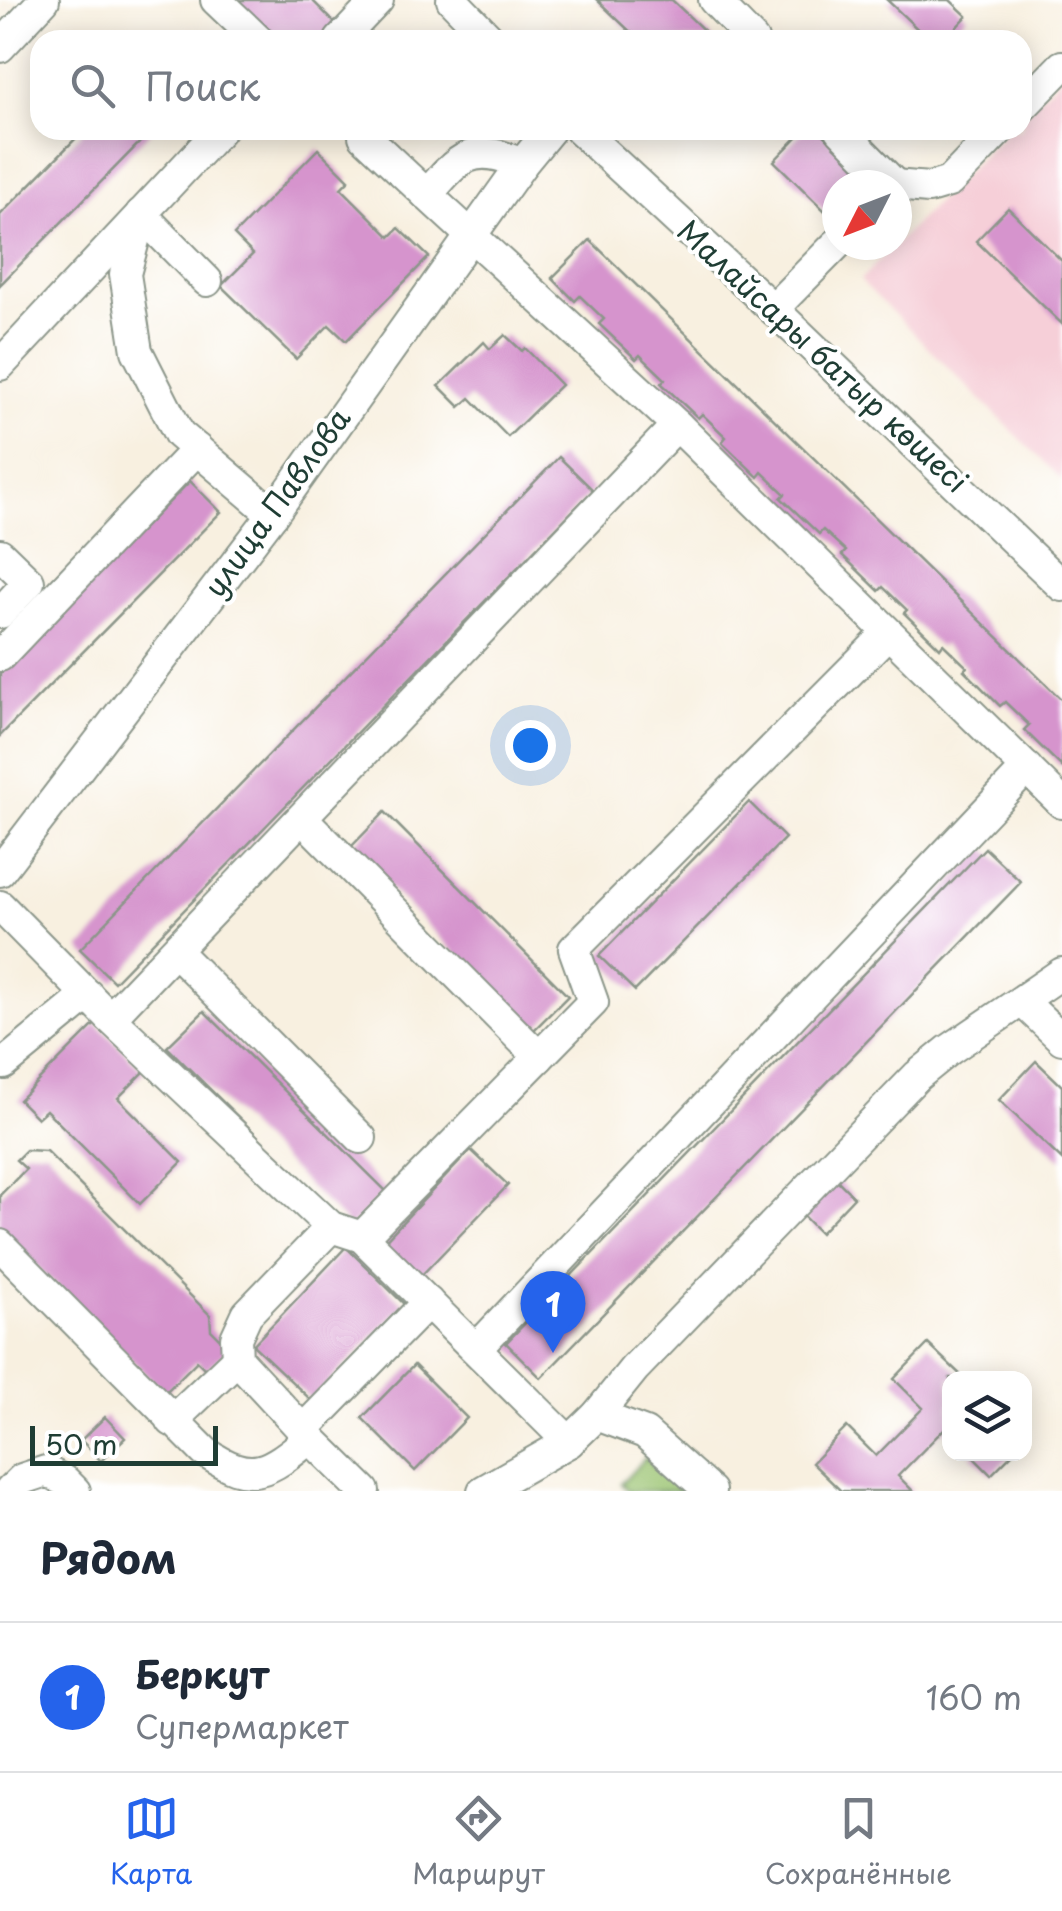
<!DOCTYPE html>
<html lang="ru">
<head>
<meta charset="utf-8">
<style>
	:root { --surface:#fff; --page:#f6f6f7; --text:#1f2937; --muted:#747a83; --line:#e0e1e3; --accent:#2563eb }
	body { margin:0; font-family:"Playpen Sans",sans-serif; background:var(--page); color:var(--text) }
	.controls { position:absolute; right:30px; bottom:30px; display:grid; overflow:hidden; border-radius:20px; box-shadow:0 5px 25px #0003 }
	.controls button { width:90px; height:90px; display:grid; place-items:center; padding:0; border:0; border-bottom:2px solid var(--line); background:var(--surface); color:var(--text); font:50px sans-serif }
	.compass { position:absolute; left:822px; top:170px; width:90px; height:90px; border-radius:50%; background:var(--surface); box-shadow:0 5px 25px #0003; rotate:228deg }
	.scale { position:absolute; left:30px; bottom:25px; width:188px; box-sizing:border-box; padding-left:10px; border:5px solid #1f3d34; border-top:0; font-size:28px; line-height:35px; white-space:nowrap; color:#1f3d34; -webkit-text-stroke:8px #fff; paint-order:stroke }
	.you { position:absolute; left:530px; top:745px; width:35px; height:35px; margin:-25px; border:8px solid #fff; border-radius:50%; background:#1a73e8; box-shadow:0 0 0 15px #1a73e833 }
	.badge { display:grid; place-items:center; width:65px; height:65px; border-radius:50%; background:var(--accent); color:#fff; font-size:32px; font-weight:700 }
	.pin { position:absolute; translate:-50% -82px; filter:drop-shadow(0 2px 5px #0008) }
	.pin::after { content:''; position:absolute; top:52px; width:35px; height:30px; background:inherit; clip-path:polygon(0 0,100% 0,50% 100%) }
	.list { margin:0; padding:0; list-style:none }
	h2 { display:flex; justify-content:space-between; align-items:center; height:130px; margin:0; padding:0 40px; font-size:42px }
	h2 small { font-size:32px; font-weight:400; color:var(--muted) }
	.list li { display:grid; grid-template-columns:65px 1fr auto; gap:30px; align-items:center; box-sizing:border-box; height:150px; padding:0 40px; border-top:2px solid var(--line) }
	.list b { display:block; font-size:38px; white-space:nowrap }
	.list p { margin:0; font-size:32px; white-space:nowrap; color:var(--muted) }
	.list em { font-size:32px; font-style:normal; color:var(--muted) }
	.icon { flex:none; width:55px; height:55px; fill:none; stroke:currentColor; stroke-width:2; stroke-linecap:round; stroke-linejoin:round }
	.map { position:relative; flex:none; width:1062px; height:1491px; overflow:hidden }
	.search { position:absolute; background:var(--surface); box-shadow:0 5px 25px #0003; left:30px; right:30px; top:30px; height:110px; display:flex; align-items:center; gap:25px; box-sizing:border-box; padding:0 35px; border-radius:30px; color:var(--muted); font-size:38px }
	.sheet { height:280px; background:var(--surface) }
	nav { display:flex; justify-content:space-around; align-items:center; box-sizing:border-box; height:140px; border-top:2px solid var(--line); background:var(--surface); font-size:28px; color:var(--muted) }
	nav a { display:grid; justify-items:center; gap:5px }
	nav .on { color:var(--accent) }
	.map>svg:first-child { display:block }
	.built { fill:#f6cfd8 }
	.green { fill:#99c26e; stroke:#5c8051; stroke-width:2.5 }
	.building { fill:#d694cd }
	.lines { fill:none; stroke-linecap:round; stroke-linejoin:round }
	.minor-casing { stroke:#8c968a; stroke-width:34 }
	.minor { stroke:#fff; stroke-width:30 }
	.labels { text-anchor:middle; stroke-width:8; stroke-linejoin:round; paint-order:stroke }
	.street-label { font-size:30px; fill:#1f3d34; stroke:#fff }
</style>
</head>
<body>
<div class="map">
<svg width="1062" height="1491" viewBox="0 0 1062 1491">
	<rect width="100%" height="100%" fill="#fff"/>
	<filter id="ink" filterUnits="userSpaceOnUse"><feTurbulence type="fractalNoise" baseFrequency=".01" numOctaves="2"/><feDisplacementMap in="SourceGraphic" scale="20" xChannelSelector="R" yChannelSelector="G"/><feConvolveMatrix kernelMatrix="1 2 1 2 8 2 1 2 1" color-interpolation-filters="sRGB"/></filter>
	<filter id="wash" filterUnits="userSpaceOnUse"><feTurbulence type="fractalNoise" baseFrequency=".0048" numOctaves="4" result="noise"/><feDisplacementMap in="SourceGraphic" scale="40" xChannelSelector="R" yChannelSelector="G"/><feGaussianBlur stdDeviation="2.25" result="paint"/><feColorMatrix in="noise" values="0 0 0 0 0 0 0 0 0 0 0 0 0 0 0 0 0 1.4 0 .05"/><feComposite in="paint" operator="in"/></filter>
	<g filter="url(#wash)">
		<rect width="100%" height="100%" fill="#f8f0e0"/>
		<!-- built -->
		<polygon class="built" points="1062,75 1062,480 860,280 1008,130 1022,130 1022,116"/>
		<!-- green -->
		<polygon class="green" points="646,1457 682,1491 629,1491 621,1484"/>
		<g id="blocks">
			<!-- building -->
			<g class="building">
				<polygon points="235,0 312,0 342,30 332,40 275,40"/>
				<polygon points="597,0 672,0 714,40 639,40"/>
				<polygon points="887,0 950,0 967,16 944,40 929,40"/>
				<polygon points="84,130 152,130 0,285 0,215"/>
				<polygon points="804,130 819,130 865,174 854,185 837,185 837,203 827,213 774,161"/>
				<polygon points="318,149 349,180 341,188 390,237 399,228 429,257 346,341 329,325 296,359 221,286 253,254 234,235"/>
				<polygon points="1008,208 1062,261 1062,324 976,241"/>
				<polygon points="590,240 1062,700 1062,767 1024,730 1029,725 1005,702 1000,706 964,670 967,667 943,644 940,648 904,613 907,610 883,587 879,591 842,555 846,551 823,530 819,534 781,498 785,494 762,472 758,477 722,442 726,437 702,414 698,418 661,383 665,379 640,355 636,359 599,324 604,319 580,296 575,301 552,278"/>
				<polygon points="505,335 522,351 525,348 561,385 508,437 470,398 460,407 439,386 484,342 490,349"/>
				<polygon points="559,457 593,490 114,982 80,949"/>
				<polygon points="190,481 221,512 0,736 0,674"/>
				<polygon points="749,802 785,838 635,991 599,956"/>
				<polygon points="385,812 568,996 533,1031 350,848"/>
				<polygon points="985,848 1021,882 541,1378 506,1343"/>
				<polygon points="204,1011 386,1191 350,1227 167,1047"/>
				<polygon points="96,1023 144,1072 118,1098 182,1162 140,1204 46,1110 37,1118 19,1100"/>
				<polygon points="1036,1061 1062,1086 1062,1160 999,1100"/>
				<polygon points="26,1150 46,1151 210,1315 211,1330 229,1348 206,1370 197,1361 165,1393 0,1230 0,1195 26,1169 16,1160"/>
				<polygon points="471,1150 508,1185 415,1282 379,1247"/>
				<polygon points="836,1179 854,1197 820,1233 802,1215"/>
				<polygon points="346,1247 404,1304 311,1400 253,1345"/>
				<polygon points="928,1344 964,1378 950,1378 950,1434 944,1429 898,1476 913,1491 841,1491 812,1463 847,1427 876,1456 923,1408 894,1379"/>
				<polygon points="414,1365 467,1418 415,1471 362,1418"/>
				<polygon points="105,1417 125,1438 101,1461 81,1440"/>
				<polygon points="970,1454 1012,1454 991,1475"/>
			</g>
		</g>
	</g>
	<g filter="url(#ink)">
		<use href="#blocks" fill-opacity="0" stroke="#8c968a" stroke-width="2.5"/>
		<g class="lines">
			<!-- minor casing -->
			<g class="minor-casing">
				<g id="minor">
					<polyline points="216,0 258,40"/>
					<polyline points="452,0 491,40"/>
					<polyline points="714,0 753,40"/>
					<polyline points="340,40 378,0"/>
					<polyline points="0,47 44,0"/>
					<polyline points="1022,107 1062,66"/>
					<polyline points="580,130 773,309 1062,586"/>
					<polyline points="841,130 895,185"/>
					<path d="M364 136 427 195C459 157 472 142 522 164"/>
					<polyline points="894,185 929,188 949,182 999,130"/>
					<polyline points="427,195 677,425 1062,803"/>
					<polyline points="141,214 125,274 137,351 179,434 273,514"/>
					<polyline points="141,214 207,281"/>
					<polyline points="773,309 837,244"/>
					<polyline points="0,365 220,130"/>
					<polyline points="0,554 29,582 0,613"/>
					<polyline points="0,656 197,449"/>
					<polyline points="302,818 539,1057"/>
					<polyline points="0,871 273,514 522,164 550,130"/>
					<polyline points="0,906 110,1018 331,1227 362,1237 569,1442"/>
					<polyline points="175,951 361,1138"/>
					<polyline points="1022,1001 1062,1039"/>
					<polyline points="110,1018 677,425"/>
					<polyline points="0,1063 4,1064 88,995"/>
					<polyline points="362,1237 593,1002 574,949 888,633"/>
					<path d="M0 1245 205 1452C253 1485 268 1472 310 1438L364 1491"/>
					<polyline points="476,1349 1027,768"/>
					<polyline points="597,1415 645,1433 710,1491"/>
					<polyline points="172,1421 237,1359"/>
					<polyline points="303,1430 428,1302"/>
					<polyline points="310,1438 237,1359 236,1338 247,1314 331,1227"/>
					<polyline points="10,1491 22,1479 46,1471 65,1481 75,1491"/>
					<polyline points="483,1491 569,1442 597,1415 634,1369 917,1076 949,1050 1062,973"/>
				</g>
			</g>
			<!-- minor -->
			<use href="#minor" class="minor"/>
		</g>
	</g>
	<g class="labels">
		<!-- street labels -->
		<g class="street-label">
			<text transform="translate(822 357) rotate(43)" y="10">Малайсары батыр көшесі</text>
			<text transform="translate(278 503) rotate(-54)" y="10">улица Павлова</text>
		</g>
	</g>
</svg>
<div class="controls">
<button><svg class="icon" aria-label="layers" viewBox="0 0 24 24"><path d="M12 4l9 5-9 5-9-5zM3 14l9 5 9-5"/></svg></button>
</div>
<svg class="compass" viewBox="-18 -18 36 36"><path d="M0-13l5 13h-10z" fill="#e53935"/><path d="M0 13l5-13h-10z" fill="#747a83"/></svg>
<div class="scale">50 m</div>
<div class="you"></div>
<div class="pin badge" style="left:553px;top:1353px">1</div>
<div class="search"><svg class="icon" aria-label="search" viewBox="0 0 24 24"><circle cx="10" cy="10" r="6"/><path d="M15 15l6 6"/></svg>Поиск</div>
</div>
<section class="sheet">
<h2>Рядом<small></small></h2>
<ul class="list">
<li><span class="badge">1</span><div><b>Беркут</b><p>Супермаркет</p></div><em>160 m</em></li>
</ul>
</section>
<nav>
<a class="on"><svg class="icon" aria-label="map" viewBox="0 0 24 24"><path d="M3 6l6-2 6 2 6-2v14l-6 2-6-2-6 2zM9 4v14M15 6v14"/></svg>Карта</a>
<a><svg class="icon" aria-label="directions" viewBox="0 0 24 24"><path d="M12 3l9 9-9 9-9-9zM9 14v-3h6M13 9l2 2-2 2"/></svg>Маршрут</a>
<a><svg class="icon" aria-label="saved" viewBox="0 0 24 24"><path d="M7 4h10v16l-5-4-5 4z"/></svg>Сохранённые</a>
</nav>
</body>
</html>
